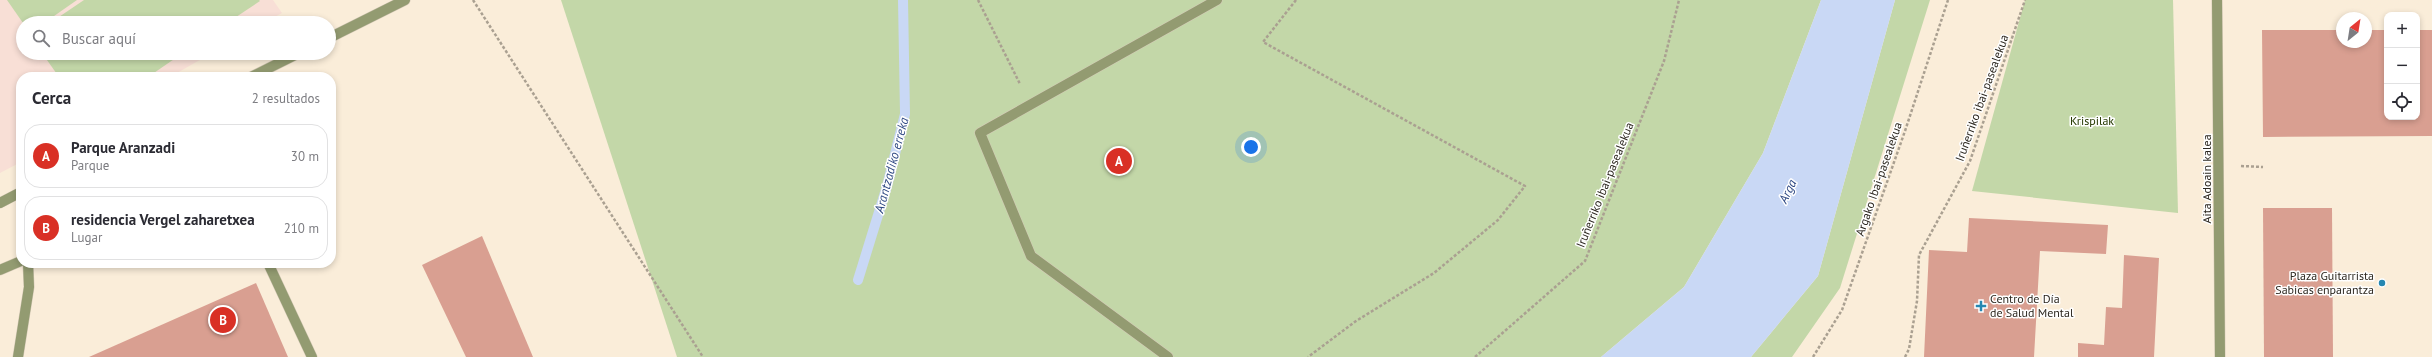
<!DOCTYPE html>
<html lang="es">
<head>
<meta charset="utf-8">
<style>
	:root { --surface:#fff; --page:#f2f2f3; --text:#2b2b33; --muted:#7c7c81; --line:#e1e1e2; --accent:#d93025 }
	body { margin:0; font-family:"PT Sans",sans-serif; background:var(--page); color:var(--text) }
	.controls { position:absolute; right:12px; top:12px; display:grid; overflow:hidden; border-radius:8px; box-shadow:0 2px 6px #0003 }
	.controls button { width:36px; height:36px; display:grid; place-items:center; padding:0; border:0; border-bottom:1px solid var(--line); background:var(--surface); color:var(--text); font:20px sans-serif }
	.compass { position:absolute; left:2336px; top:12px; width:36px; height:36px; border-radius:50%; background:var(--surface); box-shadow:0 2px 6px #0003; rotate:30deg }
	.you { position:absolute; left:1251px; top:147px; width:14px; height:14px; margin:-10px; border:3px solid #fff; border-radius:50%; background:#1a73e8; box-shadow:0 0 0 6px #1a73e833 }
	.badge { display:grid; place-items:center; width:26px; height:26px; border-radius:50%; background:var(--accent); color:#fff; font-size:13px; font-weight:700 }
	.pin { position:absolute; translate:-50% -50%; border:2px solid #fff; box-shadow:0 1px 4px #0006 }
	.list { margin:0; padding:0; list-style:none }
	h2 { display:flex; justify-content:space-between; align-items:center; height:52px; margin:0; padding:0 16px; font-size:17px }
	h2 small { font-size:13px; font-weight:400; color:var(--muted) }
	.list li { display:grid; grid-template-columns:26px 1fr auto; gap:12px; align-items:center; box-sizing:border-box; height:64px; margin:0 8px 8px; padding:0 8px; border:1px solid var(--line); border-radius:16px }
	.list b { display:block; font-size:15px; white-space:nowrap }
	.list p { margin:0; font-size:13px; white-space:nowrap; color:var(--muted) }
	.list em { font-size:13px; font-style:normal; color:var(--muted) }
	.icon { flex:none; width:22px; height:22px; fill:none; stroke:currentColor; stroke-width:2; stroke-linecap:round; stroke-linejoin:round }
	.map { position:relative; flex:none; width:2432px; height:357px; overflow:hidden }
	.search { position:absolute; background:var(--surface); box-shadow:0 2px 6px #0003; left:16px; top:16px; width:320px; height:44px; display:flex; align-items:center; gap:10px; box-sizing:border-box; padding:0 14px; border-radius:22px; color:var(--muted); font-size:15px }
	.panel { position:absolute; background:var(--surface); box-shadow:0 2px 6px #0003; left:16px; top:72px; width:320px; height:196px; border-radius:16px }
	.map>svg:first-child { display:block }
	.education { fill:#f8dfd6 }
	.green { fill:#c3d7a8 }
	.water { fill:#c9d8f5 }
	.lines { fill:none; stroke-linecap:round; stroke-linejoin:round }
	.stream { stroke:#c9d8f5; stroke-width:10 }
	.building { fill:#d99f91 }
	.minor-casing { stroke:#d5cab8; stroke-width:11 }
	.path { stroke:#aaa091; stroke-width:2.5; stroke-dasharray:3 2; stroke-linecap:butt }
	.minor { stroke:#939b71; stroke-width:10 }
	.poi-dot { fill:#2587b1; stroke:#fff; stroke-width:1.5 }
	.labels { text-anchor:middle; stroke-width:3; stroke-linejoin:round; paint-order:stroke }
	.street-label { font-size:12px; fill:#2d2820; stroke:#fff }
	.park-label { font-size:12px; fill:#263900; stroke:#fff }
	.poi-label { font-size:12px; fill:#2d2820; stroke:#fff; text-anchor:end }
	.water-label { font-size:13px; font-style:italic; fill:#2e4883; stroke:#fff }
</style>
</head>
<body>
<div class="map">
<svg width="2432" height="357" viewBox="0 0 2432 357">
	<rect width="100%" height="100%" fill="#faedd9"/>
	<!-- education -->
	<polygon class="education" points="0,0 273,0 282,13 264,23 23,23 23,53 212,53 170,77 21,77 21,162 0,173"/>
	<!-- green -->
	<g class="green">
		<polygon points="7,0 77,0 44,23 23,23"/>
		<polygon points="84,0 259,0 260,1 227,23 50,23"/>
		<polygon points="561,0 1821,0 1763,153 1684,287 1601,357 677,357"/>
		<polygon points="1895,0 1930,0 1840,288 1792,357 1751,357 1818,276"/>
		<polygon points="2025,0 2173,0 2178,213 1972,191"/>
		<polygon points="42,53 183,53 148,77 59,77"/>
	</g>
	<!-- water -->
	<polygon class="water" points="1821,0 1895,0 1818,276 1751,357 1601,357 1684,287 1763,153"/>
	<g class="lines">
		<!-- stream -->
		<polyline class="stream" points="858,280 887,186 905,114 903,0"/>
	</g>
	<!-- building -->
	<g class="building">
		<polygon points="2262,30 2342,30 2342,42 2366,42 2366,30 2387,30 2387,117 2417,117 2417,30 2432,30 2432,136 2263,137"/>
		<polygon points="2263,208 2332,208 2333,357 2264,357"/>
		<polygon points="1969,218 2108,225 2106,254 2040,251 2034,357 1924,357 1929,250 1967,252"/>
		<polygon points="482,236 533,357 466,357 422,265"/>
		<polygon points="2124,255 2159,258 2154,357 2078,357 2078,343 2104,345 2106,307 2122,308"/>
		<polygon points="256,283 288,357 89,357"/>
	</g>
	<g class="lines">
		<!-- minor casing -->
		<g class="minor-casing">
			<g id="minor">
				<polyline points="2217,0 2220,357"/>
				<polyline points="329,38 405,0"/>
				<polyline points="251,77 299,53"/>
				<polyline points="0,203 21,192"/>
				<polyline points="268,263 312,357"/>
				<polyline points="0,270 21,261"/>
				<polyline points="18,357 29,287 28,263"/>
				<polyline points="1168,357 1031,256 980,133 1217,0"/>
			</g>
		</g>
		<!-- path -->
		<g class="path">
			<polyline points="473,0 703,357"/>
			<polyline points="978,0 1020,84"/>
			<polyline points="1296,0 1263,42 1525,186 1498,220 1434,273 1356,321 1308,357"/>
			<polyline points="2241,166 2263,167"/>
			<polyline points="1475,357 1585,261 1664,61 1679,0"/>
			<polyline points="1813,357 1842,310 1905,131 1948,0"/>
			<polyline points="1905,357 1909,349 1917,301 1919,255 1970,161 2025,0"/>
		</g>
		<!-- minor -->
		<use href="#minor" class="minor"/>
	</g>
	<!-- markers -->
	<g class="poi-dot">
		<circle cx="2382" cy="283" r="4"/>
		<path d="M1979 300h4v4h4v4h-4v4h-4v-4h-4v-4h4z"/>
	</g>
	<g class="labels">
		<!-- street labels -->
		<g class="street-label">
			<text transform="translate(1982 98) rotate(-70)" y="4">Iruñerriko ibai-pasealekua</text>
			<text transform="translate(1879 179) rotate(-71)" y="4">Argako Ibai-pasealekua</text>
			<text transform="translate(2207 179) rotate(-90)" y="4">Aita Adoain kalea</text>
			<text transform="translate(1605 185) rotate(-68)" y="4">Iruñerriko ibai-pasealekua</text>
		</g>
		<!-- park labels -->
		<g class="park-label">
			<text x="2092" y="125">Krispilak</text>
		</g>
		<!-- poi labels -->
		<g class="poi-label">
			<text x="2374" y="280">Plaza Guitarrista<tspan x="2374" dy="14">Sabicas enparantza</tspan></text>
			<text x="1990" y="303" text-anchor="start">Centro de Día<tspan x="1990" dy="14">de Salud Mental</tspan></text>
		</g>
		<!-- water labels -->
		<g class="water-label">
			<text transform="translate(891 165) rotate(-75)" y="5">Arantzadiko erreka</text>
			<text transform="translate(1787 191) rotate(-64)" y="5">Arga</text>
		</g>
	</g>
</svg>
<div class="controls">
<button>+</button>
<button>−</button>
<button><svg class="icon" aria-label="locate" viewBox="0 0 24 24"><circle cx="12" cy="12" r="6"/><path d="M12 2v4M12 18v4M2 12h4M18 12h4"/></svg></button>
</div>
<svg class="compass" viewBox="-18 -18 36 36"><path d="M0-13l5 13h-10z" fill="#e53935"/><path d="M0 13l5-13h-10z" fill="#7c7c81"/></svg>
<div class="you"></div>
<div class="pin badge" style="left:1119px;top:161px">A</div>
<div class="pin badge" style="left:223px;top:320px">B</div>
<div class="search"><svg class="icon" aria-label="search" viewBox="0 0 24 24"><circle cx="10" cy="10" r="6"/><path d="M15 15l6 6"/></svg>Buscar aquí</div>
<section class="panel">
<h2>Cerca<small>2 resultados</small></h2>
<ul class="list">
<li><span class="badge">A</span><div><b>Parque Aranzadi</b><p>Parque</p></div><em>30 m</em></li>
<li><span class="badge">B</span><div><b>residencia Vergel zaharetxea</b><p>Lugar</p></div><em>210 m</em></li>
</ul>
</section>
</div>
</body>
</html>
